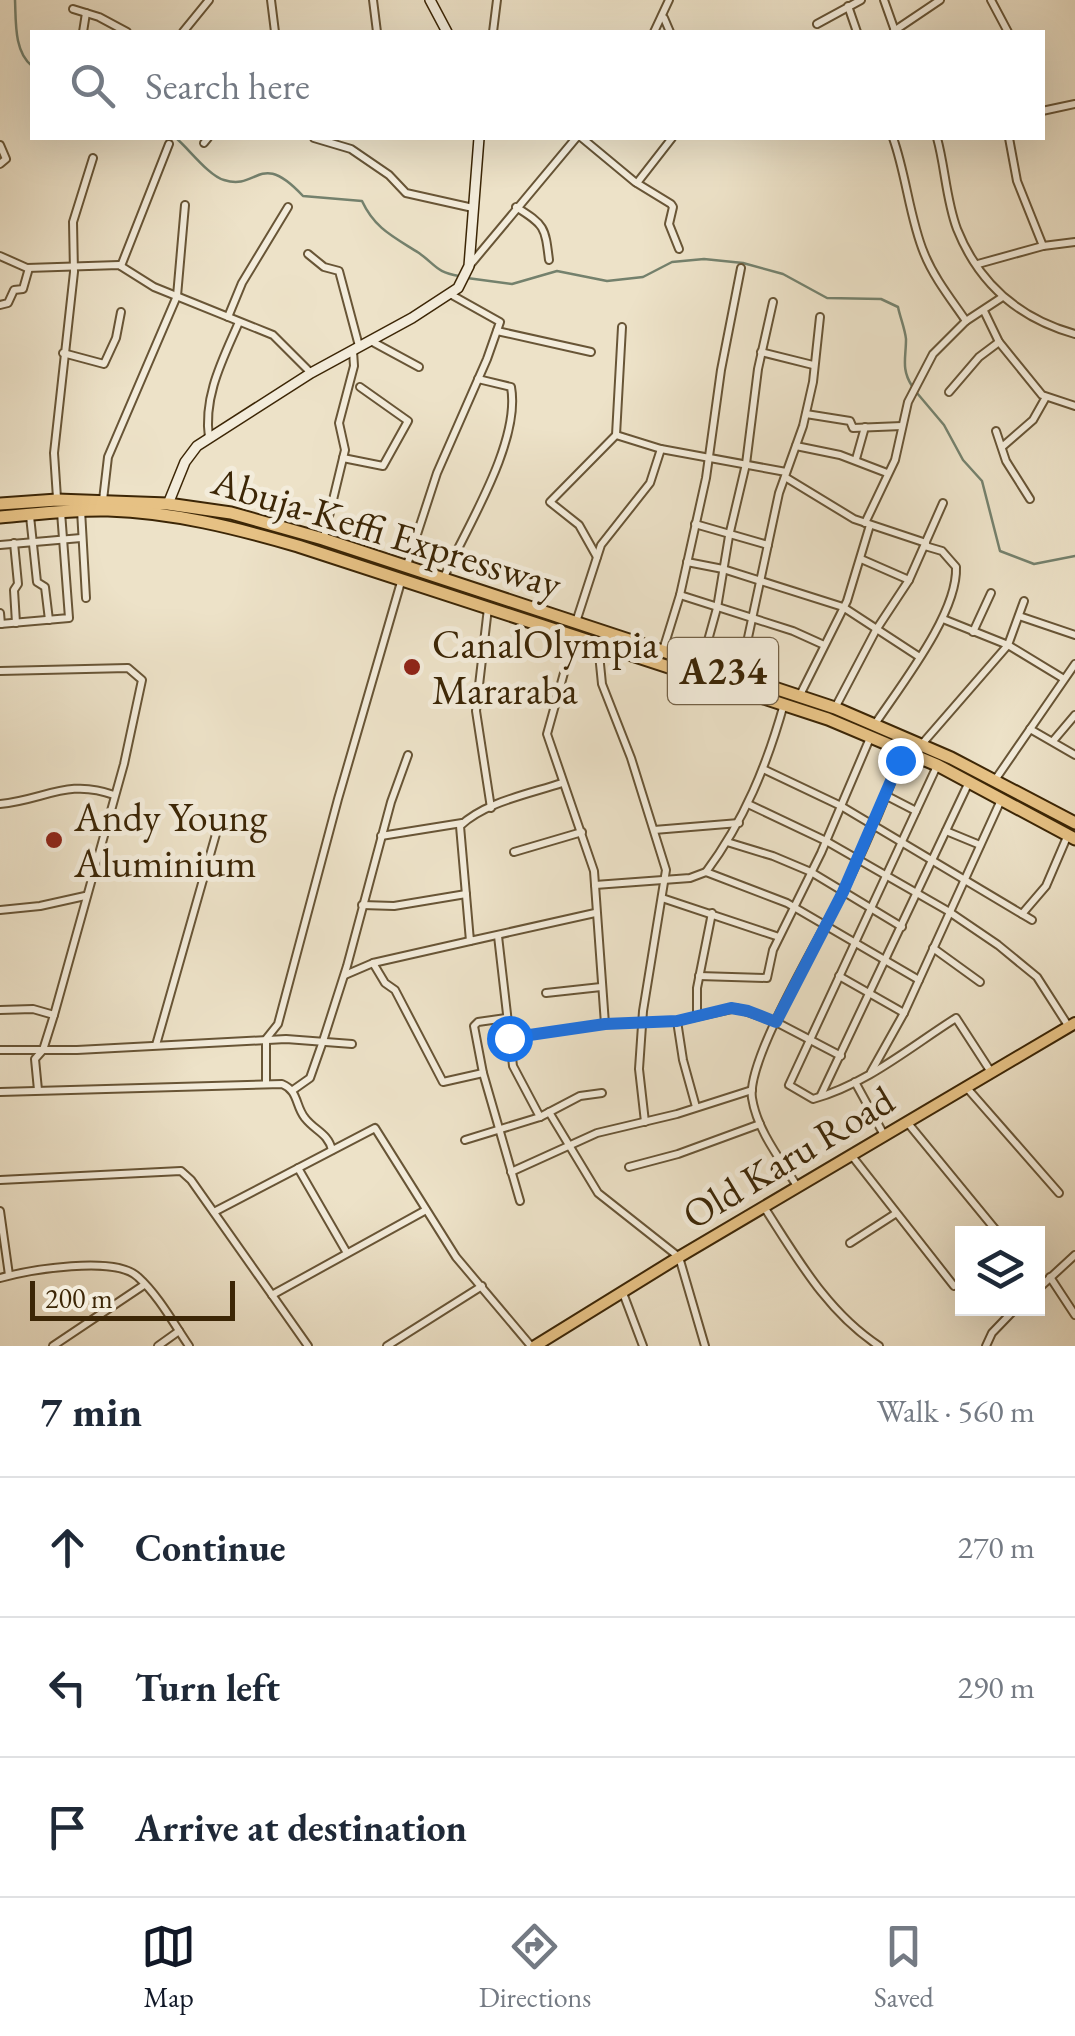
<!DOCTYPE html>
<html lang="en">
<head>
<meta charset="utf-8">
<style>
	:root { --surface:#fff; --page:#f6f6f7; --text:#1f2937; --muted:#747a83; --line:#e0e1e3; --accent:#111827 }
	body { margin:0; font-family:"EB Garamond",serif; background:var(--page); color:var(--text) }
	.controls { position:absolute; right:30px; bottom:30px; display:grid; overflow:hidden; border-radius:0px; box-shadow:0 10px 40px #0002 }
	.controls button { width:90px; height:90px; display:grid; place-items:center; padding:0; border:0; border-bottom:2px solid var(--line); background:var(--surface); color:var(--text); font:50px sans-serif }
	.scale { position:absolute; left:30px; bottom:25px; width:205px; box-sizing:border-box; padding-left:10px; border:5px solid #3c2606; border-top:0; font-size:28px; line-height:35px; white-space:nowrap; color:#3c2606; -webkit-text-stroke:8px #f3ecdb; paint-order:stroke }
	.stop { position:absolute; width:30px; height:30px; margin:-22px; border:8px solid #1a73e8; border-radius:50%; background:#fff }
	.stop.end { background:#1a73e8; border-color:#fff; box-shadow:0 2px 10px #0008 }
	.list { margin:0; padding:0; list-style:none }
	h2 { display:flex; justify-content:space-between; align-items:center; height:130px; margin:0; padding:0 40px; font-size:42px }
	h2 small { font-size:32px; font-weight:400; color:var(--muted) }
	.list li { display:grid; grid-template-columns:65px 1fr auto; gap:30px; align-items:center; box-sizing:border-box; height:140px; padding:0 40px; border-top:2px solid var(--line) }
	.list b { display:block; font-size:38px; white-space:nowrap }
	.list em { font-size:32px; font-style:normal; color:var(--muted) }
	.icon { flex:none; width:55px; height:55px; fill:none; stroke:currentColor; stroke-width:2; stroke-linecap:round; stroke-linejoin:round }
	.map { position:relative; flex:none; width:1075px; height:1346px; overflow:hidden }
	.search { position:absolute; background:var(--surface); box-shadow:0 10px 40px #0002; left:30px; right:30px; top:30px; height:110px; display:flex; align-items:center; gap:25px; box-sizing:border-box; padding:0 35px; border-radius:0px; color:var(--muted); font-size:38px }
	.sheet { height:550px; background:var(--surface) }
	nav { display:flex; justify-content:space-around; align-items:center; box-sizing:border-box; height:140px; border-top:2px solid var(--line); background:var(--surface); font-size:28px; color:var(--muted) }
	nav a { display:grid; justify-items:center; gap:5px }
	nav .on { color:var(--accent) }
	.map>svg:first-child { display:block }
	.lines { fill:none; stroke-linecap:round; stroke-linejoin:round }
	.stream { stroke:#74816d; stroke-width:2.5 }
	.street-casing { stroke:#685536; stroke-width:10 }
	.secondary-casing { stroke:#3c2606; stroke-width:12 }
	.primary-casing { stroke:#3c2606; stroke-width:14 }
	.highway-casing { stroke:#3c2606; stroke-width:15 }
	.street { stroke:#f3ecdb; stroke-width:6 }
	.secondary { stroke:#f3ecdb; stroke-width:9 }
	.primary { stroke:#e6c184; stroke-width:10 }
	.highway { stroke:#e6c184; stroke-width:11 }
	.route { stroke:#1a73e8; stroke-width:12 }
	.poi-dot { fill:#8f2418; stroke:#f3ecdb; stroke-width:4 }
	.labels { text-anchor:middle; stroke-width:10; stroke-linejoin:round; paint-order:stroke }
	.shield { fill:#f3ecdb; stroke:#736146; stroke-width:2.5 }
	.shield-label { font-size:38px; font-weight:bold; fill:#3c2606 }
	.street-label { font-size:40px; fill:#3c2606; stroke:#f3ecdb }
	.poi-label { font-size:40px; fill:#3c2606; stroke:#f3ecdb; text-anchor:start }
</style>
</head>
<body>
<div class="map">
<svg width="1075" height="1346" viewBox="0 0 1075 1346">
	<rect width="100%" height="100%" fill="#ede2c8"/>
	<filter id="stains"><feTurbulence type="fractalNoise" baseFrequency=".002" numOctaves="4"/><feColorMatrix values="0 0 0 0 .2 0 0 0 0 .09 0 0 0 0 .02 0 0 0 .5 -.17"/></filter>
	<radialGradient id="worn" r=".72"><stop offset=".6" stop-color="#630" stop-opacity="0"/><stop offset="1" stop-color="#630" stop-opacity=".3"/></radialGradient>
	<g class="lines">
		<!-- stream -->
		<g class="stream">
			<path d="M15 0C16 22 14 52 32 66"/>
			<path d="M176 138C189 149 209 176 224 180 259 191 259 149 303 196L362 201C375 229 394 237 419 253 437 266 436 272 459 276"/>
			<path d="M467 278 512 284 557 271 607 281 643 277 672 262 704 259 743 263 783 274 827 298 881 299 898 307C900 317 905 329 906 339 906 358 901 369 912 386"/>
			<polyline points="917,393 944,425 963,460 982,481 1000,551 1034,564 1075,556"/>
		</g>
		<!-- street casing -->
		<g class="street-casing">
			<g id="street">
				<polyline points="271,0 275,32"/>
				<polyline points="373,0 377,32"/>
				<polyline points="884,0 895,31"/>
				<polyline points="991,0 1008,32"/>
				<polyline points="848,6 857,32"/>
				<polyline points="73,9 99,17 127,32"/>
				<polyline points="664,18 670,32"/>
				<polyline points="817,24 861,0"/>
				<polyline points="894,31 940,0"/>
				<polyline points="83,32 86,13"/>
				<polyline points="183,32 209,0"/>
				<polyline points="493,32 497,0"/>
				<polyline points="654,32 669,0"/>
				<polyline points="1042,111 1075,104"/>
				<polyline points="314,138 351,149 389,175 406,193 473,208"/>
				<polyline points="582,138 635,182 671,204 673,207 669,224 679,249"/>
				<path d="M893 138C906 174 910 220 924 253 934 278 951 299 966 321"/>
				<path d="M937 138C945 166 946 200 957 229 979 284 1018 318 1075 334"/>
				<polyline points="1009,138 1017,181 1043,246"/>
				<polyline points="204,143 208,138"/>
				<polyline points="0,145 6,159 0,164"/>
				<polyline points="637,183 672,138"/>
				<path d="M516 207C545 225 545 227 549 260"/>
				<polyline points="308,254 324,267 339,271 359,346"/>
				<polyline points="0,256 27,268 119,265 154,287 273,335 311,373"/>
				<polyline points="978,264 1043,246 1075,242"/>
				<polyline points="470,265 576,138"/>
				<polyline points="121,266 169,144"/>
				<polyline points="0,305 8,303 14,290 23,289 29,268"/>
				<polyline points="984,311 999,342 1042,395 1075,406"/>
				<polyline points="228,317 242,283 288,207"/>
				<polyline points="497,331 591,352"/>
				<polyline points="371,341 419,367"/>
				<polyline points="761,352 813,365"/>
				<polyline points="63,353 104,364 116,338 121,312"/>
				<polyline points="949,392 979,357 999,342"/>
				<polyline points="806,414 850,421 853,428 902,426"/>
				<polyline points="996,431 1006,461 1030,499"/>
				<polyline points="616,435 661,449 786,472"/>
				<path d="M209 438C203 396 223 359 239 322"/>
				<polyline points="796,446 840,455 887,473"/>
				<polyline points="1002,447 1033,420 1046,397"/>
				<polyline points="343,458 383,466 408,421 360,387"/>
				<polyline points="856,459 865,427"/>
				<polyline points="785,477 854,519 926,543"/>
				<polyline points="57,498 54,453 74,272 73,222 93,158"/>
				<polyline points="103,500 108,457 177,296 185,205"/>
				<polyline points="81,510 86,598"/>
				<polyline points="30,516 37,582 45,587 49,620"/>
				<polyline points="865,523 895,460 908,402 933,354 966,321 1001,298"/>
				<polyline points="695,524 768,545"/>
				<polyline points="324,537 345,450 339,423 354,366 353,351"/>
				<polyline points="14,543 18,584 14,590 16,623"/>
				<polyline points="0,545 81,538"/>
				<polyline points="597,557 579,525 550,502 616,435 622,327"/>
				<polyline points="861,559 909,580"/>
				<polyline points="687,562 723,569 843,607 918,656"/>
				<polyline points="407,565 437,473 487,359 500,322 450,294"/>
				<path d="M444 577C467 527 521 441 511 387L478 379"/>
				<polyline points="680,595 793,631 824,645"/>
				<polyline points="488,608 476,711 491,808"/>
				<polyline points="0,613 1,624"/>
				<polyline points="1019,616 1075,635"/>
				<polyline points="943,619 1008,645 1064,679"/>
				<polyline points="576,622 601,545 650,483 661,449"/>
				<polyline points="0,624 69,618 61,512"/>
				<polyline points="973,632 991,593"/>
				<polyline points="574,637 547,734 594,871 605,1024"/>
				<polyline points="598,644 602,684 631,758 666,870 643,1011 639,1069 645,1122"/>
				<polyline points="663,650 680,595 706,478 721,370 741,268"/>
				<polyline points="702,662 717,608 729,536 746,464 758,369 773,302"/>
				<polyline points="0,671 128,668 142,680 124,764 54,1015 43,1050 35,1059 38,1090"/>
				<polyline points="740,675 779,493 803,426 813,382 820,317"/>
				<polyline points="800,695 847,601 870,525"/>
				<polyline points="835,708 876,630 909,580 943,503"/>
				<path d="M875 724C901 685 958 613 956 567L942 551 925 546"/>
				<polyline points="1030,729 1075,755"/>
				<polyline points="1053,741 1075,715"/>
				<polyline points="922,744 1008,645 1024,601"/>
				<path d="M937 766 789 1085 813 1099C867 1084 910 1047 956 1018L991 1072"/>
				<polyline points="763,769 841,806 1032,920"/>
				<polyline points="995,780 1075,664"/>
				<path d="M562 783C529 794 485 802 460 826L470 941 595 913"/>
				<polyline points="885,795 916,811"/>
				<path d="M0 804C44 800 68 778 114 795"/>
				<polyline points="748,804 826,841 948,911 998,945 1037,977 1069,1027"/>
				<polyline points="654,830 739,823"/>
				<polyline points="946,831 980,845"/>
				<polyline points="381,836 462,823"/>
				<polyline points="727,842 773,856 811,872 902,927"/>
				<polyline points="514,852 582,832"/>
				<path d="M706 872C744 821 767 765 784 704"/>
				<polyline points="595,885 690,878 706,872 787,903 919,980"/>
				<polyline points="662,898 779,937"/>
				<polyline points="362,905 394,906 466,894"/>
				<polyline points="0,910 40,906 85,896"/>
				<polyline points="1022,914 1046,886 1067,837"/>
				<polyline points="498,936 513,1066 540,1117"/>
				<polyline points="933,948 980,982"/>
				<polyline points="373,963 385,983 395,990 443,1082 483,1073"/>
				<polyline points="345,975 373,963 470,941"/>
				<polyline points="699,976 767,978 773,950 821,853 870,738"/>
				<polyline points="839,976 904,1013"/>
				<polyline points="546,993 601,987"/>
				<polyline points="0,1010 33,1009 54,1015"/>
				<polyline points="697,1014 697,988 712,913"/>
				<polyline points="506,1018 478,1022 474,1026 483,1073 520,1201"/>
				<polyline points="677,1021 683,1060 696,1107"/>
				<polyline points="509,1038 605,1024 677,1021 736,1008 776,1022 841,1056"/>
				<polyline points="156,1045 218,827"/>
				<polyline points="0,1050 77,1050 286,1039 352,1044"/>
				<polyline points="871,1072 904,1013 1001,800"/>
				<polyline points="855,1082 884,1135"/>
				<polyline points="266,1084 266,1039 278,1024 338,799 401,582"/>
				<polyline points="967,1088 1059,1193"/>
				<polyline points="293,1090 310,1078 323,1041 347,966 391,802 408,755"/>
				<path d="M0 1092 282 1084C299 1091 295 1106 305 1118 315 1131 328 1133 332 1150"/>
				<polyline points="821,1095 969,782"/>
				<polyline points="549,1112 598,1193 679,1257 705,1346"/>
				<polyline points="907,1122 999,1234"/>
				<polyline points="465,1140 540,1117 580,1096 602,1093"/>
				<polyline points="852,1156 954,1286"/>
				<polyline points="629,1167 678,1154 760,1124"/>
				<polyline points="298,1168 347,1253"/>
				<polyline points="511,1172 597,1133 677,1114 752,1090"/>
				<polyline points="0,1180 181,1171 191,1180 308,1346"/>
				<path d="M797 1186C780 1159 757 1130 752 1098 746 1059 824 931 844 890 866 845 886 797 904 750"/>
				<path d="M764 1207C797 1258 827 1312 879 1346"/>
				<polyline points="0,1211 9,1275"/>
				<polyline points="214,1212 375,1128 456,1257 531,1346"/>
				<polyline points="850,1243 895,1214"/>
				<polyline points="1050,1277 1075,1315"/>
				<path d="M0 1278C29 1270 115 1255 138 1277 158 1295 174 1324 189 1346"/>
				<polyline points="1038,1289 1075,1255"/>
				<polyline points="623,1293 643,1346"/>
				<polyline points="272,1295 426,1210"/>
				<polyline points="53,1346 144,1285"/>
				<polyline points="158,1346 179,1331"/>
				<polyline points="387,1346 482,1286"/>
				<polyline points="986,1346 992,1333 1016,1308"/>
			</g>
		</g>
		<!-- secondary casing -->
		<g class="secondary-casing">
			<g id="secondary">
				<polyline points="430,0 447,32"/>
				<polyline points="168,504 185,462 197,446 311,373 412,318 458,288 469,266 479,138"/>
			</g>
		</g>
		<!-- primary casing -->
		<g class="primary-casing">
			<polyline id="primary" points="535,1346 679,1257 1075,1023"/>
		</g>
		<!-- highway casing -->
		<g class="highway-casing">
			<g id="highway">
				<polyline points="0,504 57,500 168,504 231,513 323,539 835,708 951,758 1075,823"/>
				<path d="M0 517C36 514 72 509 108 510 173 512 236 528 298 546L828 719 937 765 1075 839"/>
			</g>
		</g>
		<!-- street -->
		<use href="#street" class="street"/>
		<!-- secondary -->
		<use href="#secondary" class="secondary"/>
		<!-- primary -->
		<use href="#primary" class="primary"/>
		<!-- highway -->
		<use href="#highway" class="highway"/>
	</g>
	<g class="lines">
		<!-- route -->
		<polyline class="route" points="509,1038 605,1024 677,1021 731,1008 748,1011 776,1022 843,892 900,760"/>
	</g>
	<!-- markers -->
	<g class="poi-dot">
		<circle cx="412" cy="667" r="10"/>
		<circle cx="54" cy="840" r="10"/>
	</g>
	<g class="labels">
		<!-- shield labels -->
		<rect class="shield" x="668" y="638" width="110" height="66" rx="8"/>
		<g class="shield-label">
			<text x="723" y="684">A234</text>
		</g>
		<!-- street labels -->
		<g class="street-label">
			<text transform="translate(387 532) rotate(17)" y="14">Abuja-Keffi Expressway</text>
			<text transform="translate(788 1157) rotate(-31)" y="14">Old Karu Road</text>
		</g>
		<!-- poi labels -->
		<g class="poi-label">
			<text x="432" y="658">CanalOlympia<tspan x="432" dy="46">Mararaba</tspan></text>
			<text x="74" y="831">Andy Young<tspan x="74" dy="46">Aluminium</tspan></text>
		</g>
	</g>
	<rect width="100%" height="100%" filter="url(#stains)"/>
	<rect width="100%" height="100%" fill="url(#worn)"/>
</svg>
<div class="controls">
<button><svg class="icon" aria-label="layers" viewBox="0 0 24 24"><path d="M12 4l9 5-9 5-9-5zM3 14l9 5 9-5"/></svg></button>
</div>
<div class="scale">200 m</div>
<div class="stop" style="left:509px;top:1038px"></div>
<div class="stop end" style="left:900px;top:760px"></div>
<div class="search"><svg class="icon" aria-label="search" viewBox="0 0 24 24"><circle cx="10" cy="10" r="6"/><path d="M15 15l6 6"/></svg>Search here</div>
</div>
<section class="sheet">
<h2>7 min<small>Walk · 560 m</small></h2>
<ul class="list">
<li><svg class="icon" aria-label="ahead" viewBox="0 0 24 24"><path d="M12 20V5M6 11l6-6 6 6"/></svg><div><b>Continue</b></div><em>270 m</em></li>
<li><svg class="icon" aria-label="left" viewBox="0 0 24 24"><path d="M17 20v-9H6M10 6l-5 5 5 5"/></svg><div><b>Turn left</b></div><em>290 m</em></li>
<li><svg class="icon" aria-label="arrive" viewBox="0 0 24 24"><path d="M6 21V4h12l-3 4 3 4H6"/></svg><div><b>Arrive at destination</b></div></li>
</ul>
</section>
<nav>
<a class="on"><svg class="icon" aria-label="map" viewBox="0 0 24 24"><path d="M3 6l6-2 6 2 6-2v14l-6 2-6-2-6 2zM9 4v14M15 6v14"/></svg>Map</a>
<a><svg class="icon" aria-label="directions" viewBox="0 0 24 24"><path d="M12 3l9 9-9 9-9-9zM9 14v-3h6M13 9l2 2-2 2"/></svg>Directions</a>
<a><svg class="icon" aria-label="saved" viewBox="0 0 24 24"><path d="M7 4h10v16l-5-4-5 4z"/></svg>Saved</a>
</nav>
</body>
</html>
